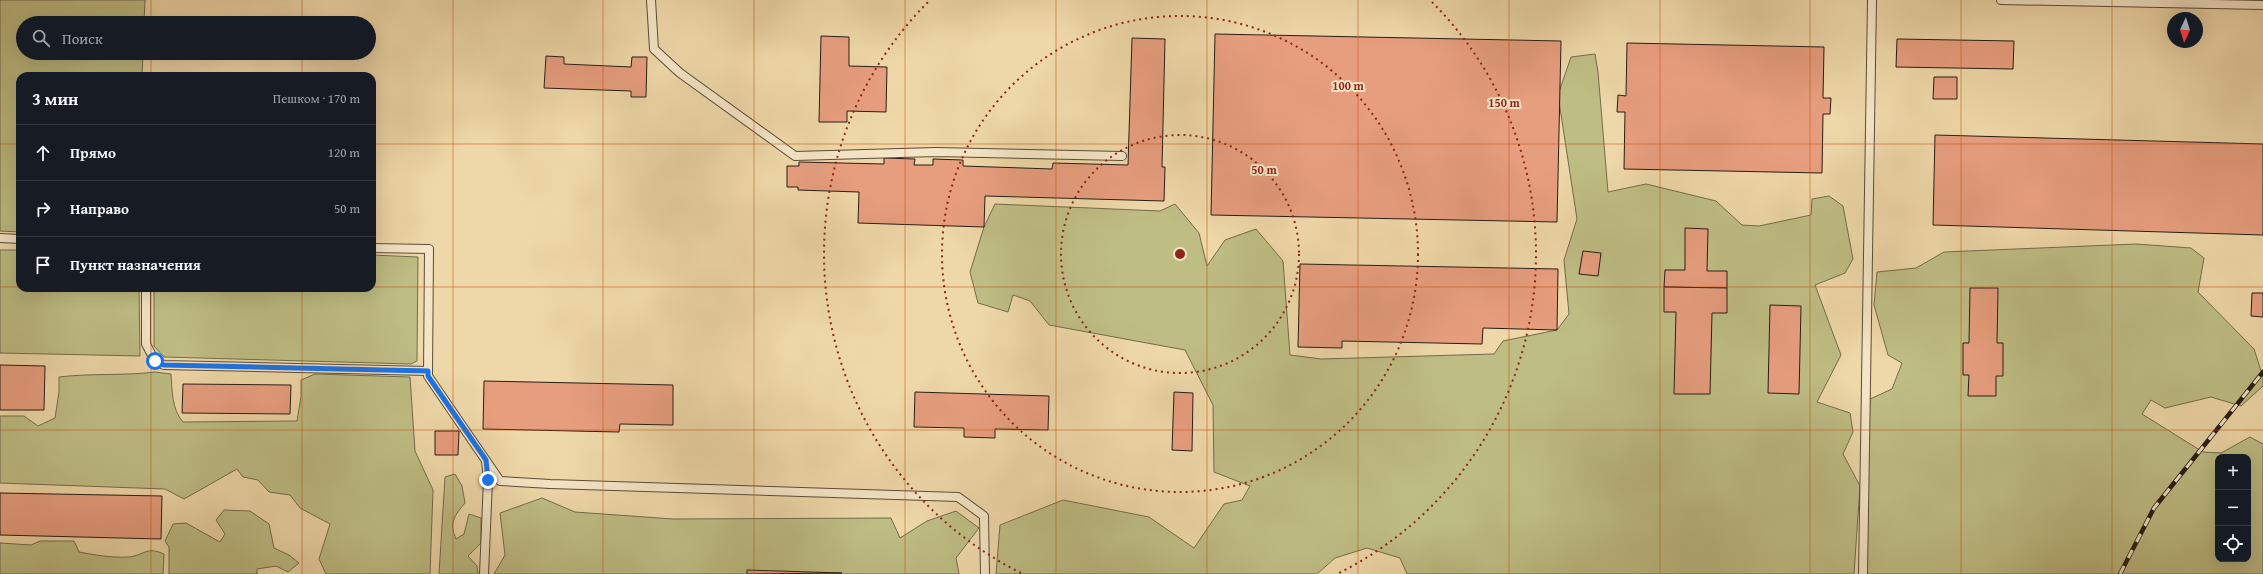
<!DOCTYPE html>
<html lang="ru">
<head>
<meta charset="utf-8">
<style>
	:root { --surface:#171b24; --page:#20242c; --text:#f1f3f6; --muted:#9ea1a6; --line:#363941 }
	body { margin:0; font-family:"Gentium Book Plus",serif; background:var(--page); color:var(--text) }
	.controls { position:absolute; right:12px; bottom:12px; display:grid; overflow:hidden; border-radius:8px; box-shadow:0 4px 16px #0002 }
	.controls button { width:36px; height:36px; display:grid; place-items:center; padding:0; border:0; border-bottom:1px solid var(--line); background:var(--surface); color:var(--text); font:20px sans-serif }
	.compass { position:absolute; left:2167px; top:12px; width:36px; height:36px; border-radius:50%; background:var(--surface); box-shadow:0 4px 16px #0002; rotate:184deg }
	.stop { position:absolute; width:12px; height:12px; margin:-9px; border:3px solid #1a73e8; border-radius:50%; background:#fff }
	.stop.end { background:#1a73e8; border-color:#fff; box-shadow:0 1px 4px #0008 }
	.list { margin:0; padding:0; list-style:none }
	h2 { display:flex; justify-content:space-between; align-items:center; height:52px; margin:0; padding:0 16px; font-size:17px }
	h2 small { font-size:13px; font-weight:400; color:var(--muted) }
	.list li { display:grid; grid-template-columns:26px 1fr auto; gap:12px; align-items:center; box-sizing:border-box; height:56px; padding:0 16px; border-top:1px solid var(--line) }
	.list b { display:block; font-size:15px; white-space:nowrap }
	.list em { font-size:13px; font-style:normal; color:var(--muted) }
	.icon { flex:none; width:22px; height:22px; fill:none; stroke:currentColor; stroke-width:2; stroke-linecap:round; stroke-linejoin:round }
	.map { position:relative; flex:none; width:2263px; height:574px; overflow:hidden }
	.search { position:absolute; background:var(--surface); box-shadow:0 4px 16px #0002; left:16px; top:16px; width:360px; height:44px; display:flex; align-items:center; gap:10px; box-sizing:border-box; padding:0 14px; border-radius:22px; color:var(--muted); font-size:15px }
	.panel { position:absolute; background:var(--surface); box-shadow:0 4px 16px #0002; left:16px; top:72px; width:360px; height:220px; border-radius:12px }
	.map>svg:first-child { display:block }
	.green { fill:#bebd84; stroke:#736c4d; fill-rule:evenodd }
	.building { fill:#e79e7e; stroke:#281c16 }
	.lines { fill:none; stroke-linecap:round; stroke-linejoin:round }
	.lane-casing { stroke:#5a4b3a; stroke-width:10 }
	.lane { stroke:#f4e5c6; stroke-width:8 }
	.rail-casing { stroke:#281c16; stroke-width:4.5 }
	.rail { stroke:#f4e5c6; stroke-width:3; stroke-dasharray:9; stroke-linecap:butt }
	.route { stroke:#1a73e8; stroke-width:5 }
	.grid { fill:none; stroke:#cb500e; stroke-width:1; stroke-opacity:0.55 }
	.ring { fill:none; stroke:#8f2418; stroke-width:2; stroke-dasharray:2 4 }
	.centre { fill:#8f2418; stroke:#f4e5c6; stroke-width:2 }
	.ring-label { font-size:12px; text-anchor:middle; font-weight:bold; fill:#8f2418; stroke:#f4e5c6; stroke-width:4; stroke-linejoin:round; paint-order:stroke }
</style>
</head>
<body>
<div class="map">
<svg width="2263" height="574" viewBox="0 0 2263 574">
	<rect width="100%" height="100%" fill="#eed7a8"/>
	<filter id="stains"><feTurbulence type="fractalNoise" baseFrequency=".005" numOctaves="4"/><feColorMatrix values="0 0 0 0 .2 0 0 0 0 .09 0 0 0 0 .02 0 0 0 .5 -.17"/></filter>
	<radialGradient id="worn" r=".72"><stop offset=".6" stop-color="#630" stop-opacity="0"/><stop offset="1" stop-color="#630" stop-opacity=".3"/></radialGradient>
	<!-- green -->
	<g class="green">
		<polygon points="0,0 145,0 144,23 23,23 23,53 143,53 142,76 20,76 20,232 0,231"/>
		<polygon points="1595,54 1598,72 1608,192 1646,184 1716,201 1742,225 1759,226 1811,215 1812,199 1829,196 1843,206 1853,259 1845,273 1815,285 1841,355 1817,402 1850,413 1853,432 1843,454 1860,486 1854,574 1407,574 1400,558 1367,548 1335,558 1317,574 996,574 1000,525 1063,500 1149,517 1194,548 1224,504 1242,500 1250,486 1214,472 1213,405 1185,350 1049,325 1030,301 1013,295 1008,312 978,303 970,272 984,227 995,204 1160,211 1175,204 1199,233 1207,266 1225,240 1256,229 1283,261 1290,355 1321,359 1494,354 1503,341 1557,330 1569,314 1564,260 1577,219 1558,95 1571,57"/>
		<path d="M2136 244 2191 248 2204 258 2198 292 2254 349 2263 377V386L2241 406 2211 397 2165 408 2151 400 2142 414 2203 452 2221 453 2250 437 2263 444V574H1862L1870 399 1892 389 1902 363 1888 355 1874 305 1877 272 1916 268 1944 252ZM2218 457H2248V559H2218Z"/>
		<polygon points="0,250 20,250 20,288 139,288 140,356 0,353"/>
		<polygon points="372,255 418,257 417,361 411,364 164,357 154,346 154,288 372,288"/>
		<path d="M155 372 171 374C172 390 172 410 183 422L297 421 301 397V380L315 374 410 377 415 451 433 490 430 574H326L319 559 330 524 300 508 290 495 269 492 258 480 243 477 237 469 184 499 165 489 0 483V416H24L38 426 55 418 59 392V377C91 373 123 376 155 372Z"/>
		<path d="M455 474 462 486 465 503C454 516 449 523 456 539L464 534 469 514 481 518V543L468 556 477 566 478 574H439L445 477Z"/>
		<polygon points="542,498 575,512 673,519 891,518 900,538 927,521 956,511 979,528 956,558 959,574 494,574 505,555 500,513"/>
		<polygon points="224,510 250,511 269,524 274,548 289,555 299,563 288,572 276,566 257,569 257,574 169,574 169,547 165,541 173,524 186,523 220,542 225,534 216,520"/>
		<path d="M40 541H74L79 552C95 555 112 558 129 557 145 555 146 546 164 554L163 574H0V543L31 545Z"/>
	</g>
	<!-- building -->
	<g class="building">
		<polygon points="1215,34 1561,41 1557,222 1211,215"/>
		<polygon points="821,36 849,37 849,66 887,67 886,112 847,111 847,122 819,122"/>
		<polygon points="1132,38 1165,39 1162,167 1165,167 1164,201 985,196 984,227 858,223 859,192 798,190 798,187 787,187 787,166 799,166 799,162 884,164 884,158 915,159 914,165 933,165 933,159 963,160 963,166 1052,169 1053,163 1128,165"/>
		<polygon points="1897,39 2014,41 2013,69 1896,67"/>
		<polygon points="1627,43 1824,47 1823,98 1831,98 1830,114 1823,114 1822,173 1624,169 1625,112 1617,112 1618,95 1626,96"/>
		<polygon points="546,56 564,57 564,64 631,67 632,57 647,57 646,97 631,97 631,91 544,88"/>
		<polygon points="1934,77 1957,77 1957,99 1933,99"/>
		<polygon points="1935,135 2263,144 2263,235 1933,225"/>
		<polygon points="1685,228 1708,229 1707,271 1727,271 1727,288 1664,287 1665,270 1685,270"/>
		<polygon points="1583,251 1601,253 1598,276 1579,274"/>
		<polygon points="1300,264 1558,269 1557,330 1483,328 1482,344 1342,341 1342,348 1298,347"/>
		<polygon points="1664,287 1727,288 1727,313 1712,313 1710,394 1674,394 1676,312 1664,312"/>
		<polygon points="1970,288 1998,288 1997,343 2003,343 2003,376 1996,376 1996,396 1968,396 1969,375 1963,375 1963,343 1969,343"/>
		<polygon points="2252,293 2263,293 2263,317 2251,316"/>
		<polygon points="1770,305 1801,306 1799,394 1768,393"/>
		<polygon points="0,365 45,366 44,410 0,410"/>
		<polygon points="484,381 673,385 673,425 620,424 619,432 483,429"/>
		<polygon points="183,384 291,385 290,414 182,413"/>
		<polygon points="915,392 1049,396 1048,430 995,429 995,438 964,437 964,428 914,427"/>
		<polygon points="1174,392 1193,393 1192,451 1172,450"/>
		<polygon points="435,431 459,431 458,455 435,455"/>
		<polygon points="0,493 162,496 161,539 0,535"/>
		<polygon points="747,570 842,573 747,574"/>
	</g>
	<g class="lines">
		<!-- lane casing -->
		<g class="lane-casing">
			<g id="lane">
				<polyline points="651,0 654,49 680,73 795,156 936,152 1122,156"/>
				<polyline points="2001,0 2263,5"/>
				<polyline points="0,238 20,239"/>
				<polyline points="372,248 429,249 428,376 500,481 550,484 958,497 984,516 985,574"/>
				<polyline points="146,288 146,344 155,361 164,365 428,371"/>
				<polyline points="484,574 488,480 486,461"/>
				<polyline points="1863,574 1872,0"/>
			</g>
		</g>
		<!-- lane -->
		<use href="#lane" class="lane"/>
		<!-- rail casing -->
		<g class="rail-casing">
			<polyline id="rail" points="2120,574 2154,508 2263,372"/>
		</g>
		<!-- rail -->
		<use href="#rail" class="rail"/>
	</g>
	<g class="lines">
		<!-- route -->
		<polyline class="route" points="155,361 164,365 428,371 428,376 486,460 488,480"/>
	</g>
	<!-- grid -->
	<path class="grid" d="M151 0V23M302 0V23M453 0V574M603 0V574M754 0V574M905 0V574M1056 0V574M1207 0V574M1358 0V574M1509 0V574M1660 0V574M1810 0V574M1961 0V574M2112 0V574M151 53V76M302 53V76M0 144H20M372 144H2263M0 287H20M372 287H2263M151 288V574M302 288V574M0 430H2263"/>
	<!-- distance rings -->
	<g class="ring">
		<circle cx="1180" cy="254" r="119"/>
		<circle cx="1180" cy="254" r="238"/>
		<path d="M1021 573A357 357 0 0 1 928 2M1432 2A357 357 0 0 1 1339 573"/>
	</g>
	<circle cx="1180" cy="254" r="6" class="centre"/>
	<g class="ring-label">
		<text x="1348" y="90">100 m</text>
		<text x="1504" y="107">150 m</text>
		<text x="1264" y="174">50 m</text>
	</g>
	<rect width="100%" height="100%" filter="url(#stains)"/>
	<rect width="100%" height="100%" fill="url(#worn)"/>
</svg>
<div class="controls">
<button>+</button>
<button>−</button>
<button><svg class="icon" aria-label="locate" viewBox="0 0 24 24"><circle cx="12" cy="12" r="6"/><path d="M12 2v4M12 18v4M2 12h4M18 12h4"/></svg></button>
</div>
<svg class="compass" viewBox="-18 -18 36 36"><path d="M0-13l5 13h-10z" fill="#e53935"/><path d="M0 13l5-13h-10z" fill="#9ea1a6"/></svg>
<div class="stop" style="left:155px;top:361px"></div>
<div class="stop end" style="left:488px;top:480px"></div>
<div class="search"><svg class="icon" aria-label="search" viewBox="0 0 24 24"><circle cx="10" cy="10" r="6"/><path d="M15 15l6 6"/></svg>Поиск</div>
<section class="panel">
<h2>3 мин<small>Пешком · 170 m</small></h2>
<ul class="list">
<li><svg class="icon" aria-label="ahead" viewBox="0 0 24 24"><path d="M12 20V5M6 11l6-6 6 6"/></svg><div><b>Прямо</b></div><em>120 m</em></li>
<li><svg class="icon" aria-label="right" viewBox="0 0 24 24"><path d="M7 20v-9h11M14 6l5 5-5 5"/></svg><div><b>Направо</b></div><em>50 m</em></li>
<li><svg class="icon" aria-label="arrive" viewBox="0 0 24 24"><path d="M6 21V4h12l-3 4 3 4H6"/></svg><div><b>Пункт назначения</b></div></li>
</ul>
</section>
</div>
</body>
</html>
